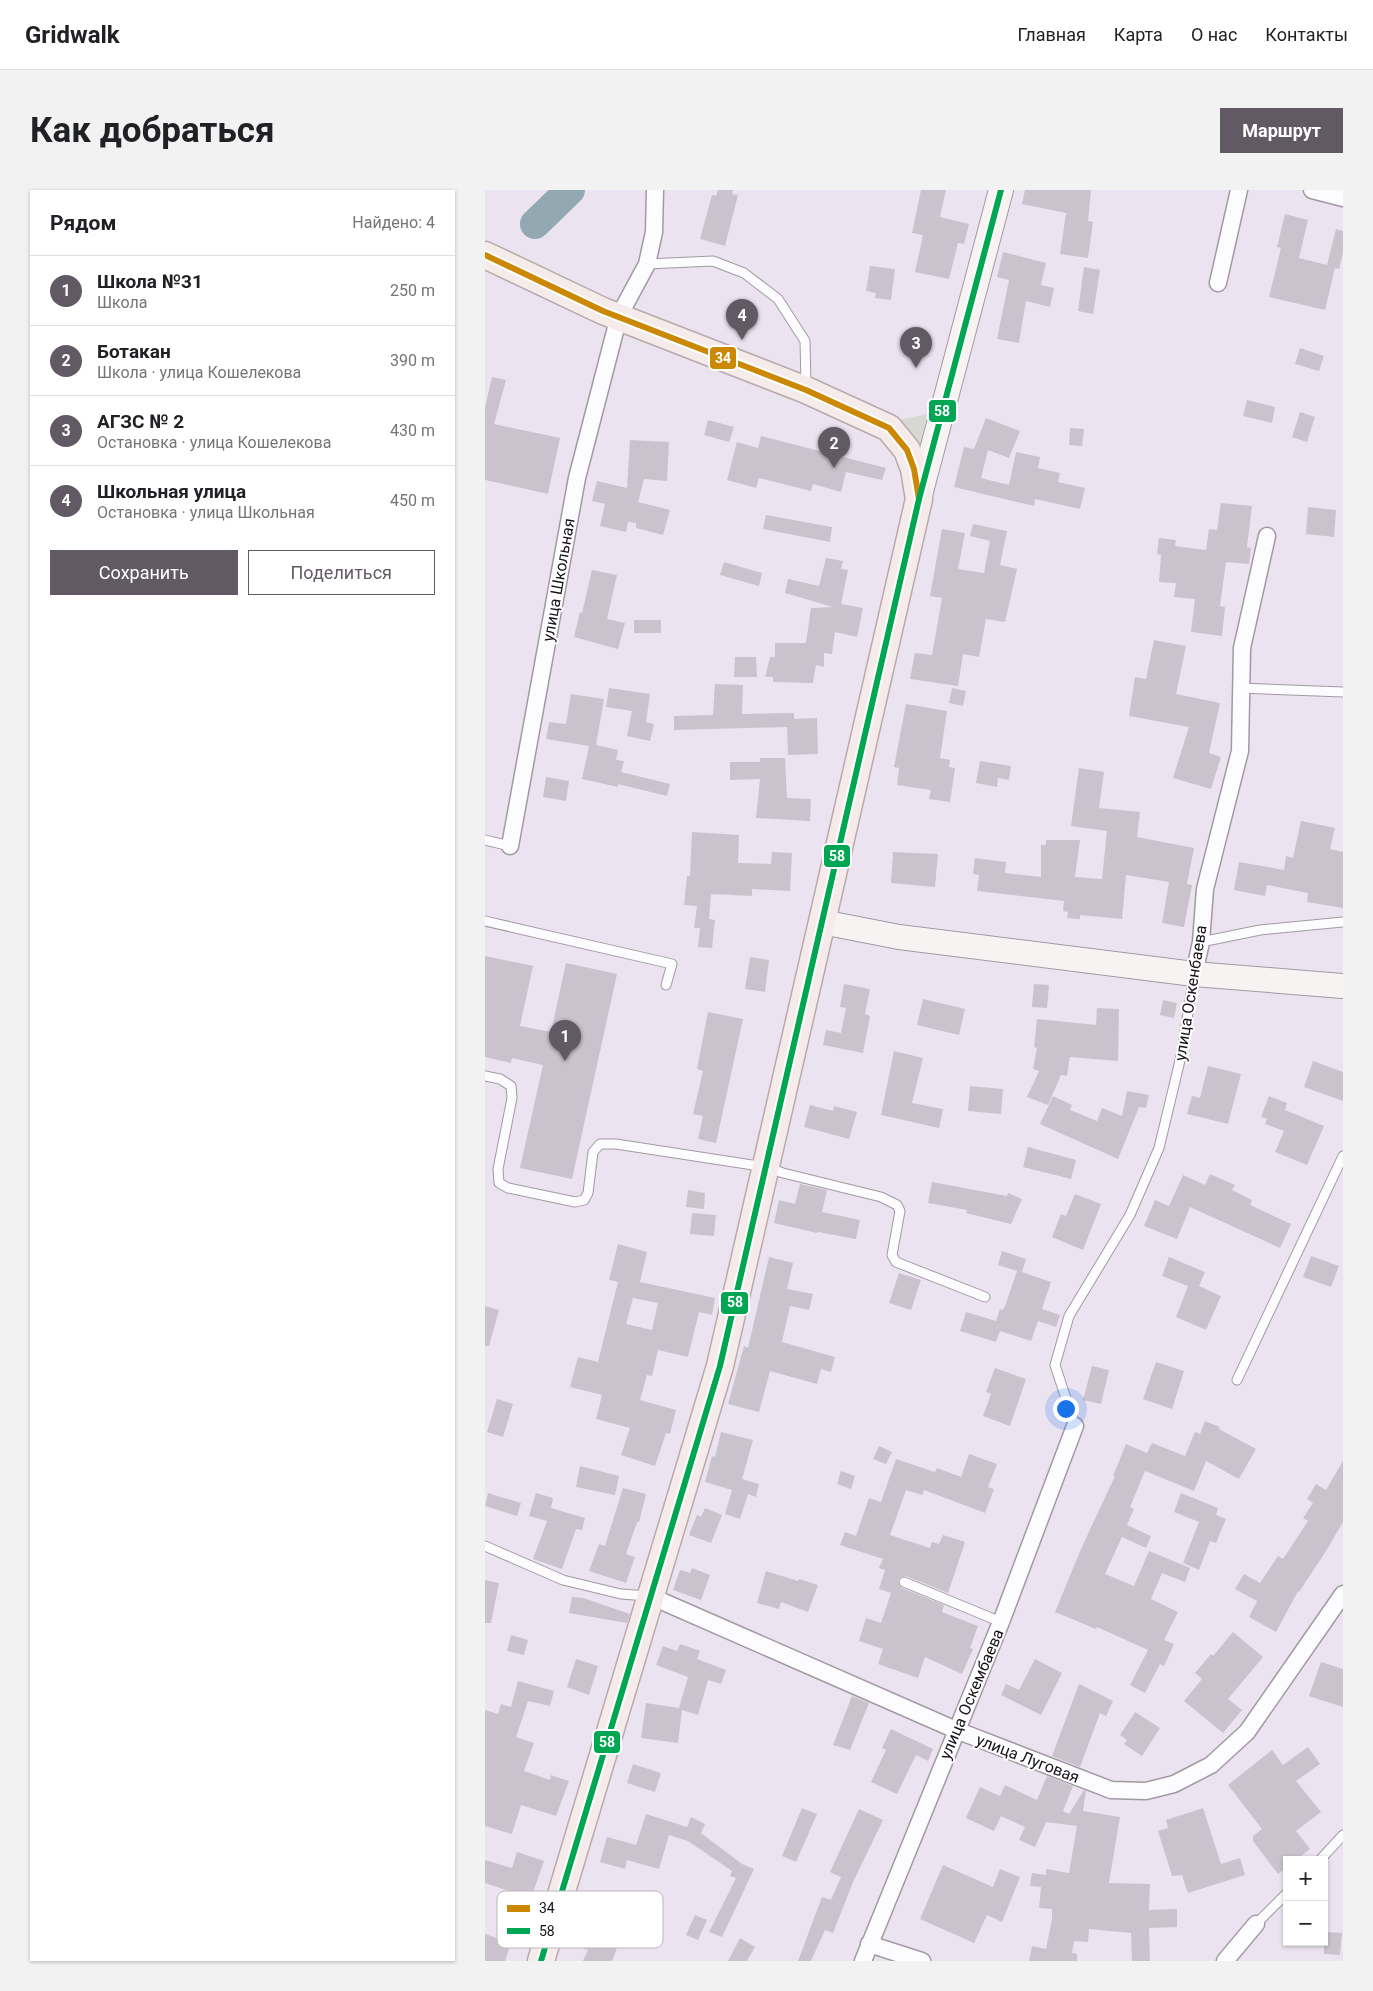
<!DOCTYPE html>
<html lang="ru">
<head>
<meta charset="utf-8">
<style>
	:root { --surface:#fff; --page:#f2f2f2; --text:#202124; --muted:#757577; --line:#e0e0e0; --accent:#615a64 }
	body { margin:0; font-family:Roboto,sans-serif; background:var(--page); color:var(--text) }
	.controls { position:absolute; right:15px; bottom:15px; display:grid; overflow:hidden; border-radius:0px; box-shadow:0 1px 4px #0004 }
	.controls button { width:45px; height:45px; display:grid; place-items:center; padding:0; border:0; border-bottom:1px solid var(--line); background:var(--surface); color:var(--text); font:25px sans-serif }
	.you { position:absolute; left:580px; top:1218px; width:18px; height:18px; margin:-12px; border:4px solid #fff; border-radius:50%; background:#1a73e8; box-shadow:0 0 0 8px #1a73e833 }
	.badge { display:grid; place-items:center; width:32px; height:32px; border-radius:50%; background:var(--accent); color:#fff; font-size:16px; font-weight:700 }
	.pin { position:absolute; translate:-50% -41px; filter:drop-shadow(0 1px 2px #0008) }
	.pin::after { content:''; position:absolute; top:26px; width:18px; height:15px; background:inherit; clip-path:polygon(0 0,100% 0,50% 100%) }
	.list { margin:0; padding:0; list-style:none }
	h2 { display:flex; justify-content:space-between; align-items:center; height:65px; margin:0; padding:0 20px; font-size:21px }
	h2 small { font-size:16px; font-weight:400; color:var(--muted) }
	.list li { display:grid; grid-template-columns:32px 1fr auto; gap:15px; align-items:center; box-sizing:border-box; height:70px; padding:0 20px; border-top:1px solid var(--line) }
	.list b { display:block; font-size:19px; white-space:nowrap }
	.list p { margin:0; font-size:16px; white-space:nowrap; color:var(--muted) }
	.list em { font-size:16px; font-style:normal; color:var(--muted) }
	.actions { display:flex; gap:10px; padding:15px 20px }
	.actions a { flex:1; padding:11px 0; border:1px solid var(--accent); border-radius:0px; text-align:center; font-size:18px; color:var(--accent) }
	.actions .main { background:var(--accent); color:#fff }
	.map { position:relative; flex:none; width:858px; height:1771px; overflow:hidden; border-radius:0px }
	header { display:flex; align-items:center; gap:30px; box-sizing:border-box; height:70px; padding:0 25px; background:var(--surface); border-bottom:1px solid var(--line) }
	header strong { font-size:24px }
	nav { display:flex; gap:28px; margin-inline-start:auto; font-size:18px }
	.intro { display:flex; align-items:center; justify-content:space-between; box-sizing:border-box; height:120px; padding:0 30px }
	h1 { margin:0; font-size:35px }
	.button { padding:12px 22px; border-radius:0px; background:var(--accent); color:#fff; font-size:18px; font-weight:700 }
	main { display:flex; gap:30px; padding:0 30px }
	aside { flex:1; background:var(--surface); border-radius:0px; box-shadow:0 1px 4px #0004 }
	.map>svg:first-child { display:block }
	.green { fill:#d8d8d3 }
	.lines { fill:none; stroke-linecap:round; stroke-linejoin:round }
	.river { stroke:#93a9b2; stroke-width:30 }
	.building { fill:#cac3cd; fill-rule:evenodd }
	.service-casing { stroke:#a19aa4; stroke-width:11 }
	.minor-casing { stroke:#a19aa4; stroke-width:19 }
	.secondary-casing { stroke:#a19aa4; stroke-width:26 }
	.primary-casing { stroke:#baa9ab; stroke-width:29 }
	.service { stroke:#fcfbfd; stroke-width:9 }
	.minor { stroke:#fcfbfd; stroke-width:16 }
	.secondary { stroke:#f8f3f3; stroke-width:24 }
	.primary { stroke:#f4ebea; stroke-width:26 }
	.bus-1-casing { stroke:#fff; stroke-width:10 }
	.bus-2-casing { stroke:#fff; stroke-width:10 }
	.bus-1 { stroke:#ca8805; stroke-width:6 }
	.bus-2 { stroke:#00a651; stroke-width:6 }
	.labels { text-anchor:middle; stroke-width:4; stroke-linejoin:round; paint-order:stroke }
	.street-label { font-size:16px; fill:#161119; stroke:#fff }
	.key { fill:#fff; stroke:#b9b8ba; stroke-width:1 }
	.key-label { font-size:14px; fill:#161119 }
	.line-badge { stroke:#fff; stroke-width:2 }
	.badge-label { font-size:14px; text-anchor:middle; font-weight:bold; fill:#fff }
</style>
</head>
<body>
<header>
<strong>Gridwalk</strong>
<nav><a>Главная</a><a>Карта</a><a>О нас</a><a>Контакты</a></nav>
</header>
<div class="intro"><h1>Как добраться</h1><a class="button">Маршрут</a></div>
<main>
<aside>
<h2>Рядом<small>Найдено: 4</small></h2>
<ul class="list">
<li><span class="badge">1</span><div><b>Школа №31</b><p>Школа</p></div><em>250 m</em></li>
<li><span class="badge">2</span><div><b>Ботакан</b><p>Школа · улица Кошелекова</p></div><em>390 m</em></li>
<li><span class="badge">3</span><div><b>АГЗС № 2</b><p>Остановка · улица Кошелекова</p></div><em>430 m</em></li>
<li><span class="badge">4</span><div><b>Школьная улица</b><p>Остановка · улица Школьная</p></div><em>450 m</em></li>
</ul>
<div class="actions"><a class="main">Сохранить</a><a>Поделиться</a></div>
</aside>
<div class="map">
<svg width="858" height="1771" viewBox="0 0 858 1771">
	<rect width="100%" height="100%" fill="#ece3f0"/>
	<!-- green -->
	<polygon class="green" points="442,224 433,264 409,231"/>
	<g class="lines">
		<!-- river -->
		<polyline class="river" points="50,34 85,0"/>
	</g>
	<!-- building -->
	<g class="building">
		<polygon points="233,0 248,0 247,4 253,5 240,56 215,49 227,5 231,6"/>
		<polygon points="436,0 461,0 455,27 484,34 479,54 473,53 464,89 430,82 438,45 427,43"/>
		<polygon points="540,0 606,0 603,31 608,32 603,68 575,64 581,23 537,14"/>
		<polygon points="800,24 823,30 814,68 842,75 851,39 858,41 858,63 854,79 850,78 840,120 784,107 796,58 792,57"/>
		<polygon points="518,62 561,73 556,95 569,98 565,117 541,111 534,153 512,149 524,90 512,87"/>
		<polygon points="385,76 410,79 406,110 390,108 391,103 381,101"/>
		<polygon points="599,77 615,80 608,124 593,121"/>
		<polygon points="815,158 839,166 834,181 810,174"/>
		<polygon points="7,187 21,190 9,234 75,248 63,304 0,290 0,217"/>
		<polygon points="762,210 790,217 787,233 758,226"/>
		<polygon points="815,222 830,227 822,252 807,247"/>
		<polygon points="501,228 535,241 524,268 503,260 496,288 524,295 531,262 555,267 553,278 575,283 573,292 600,298 595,319 550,309 549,316 469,297 479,257 489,259"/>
		<polygon points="223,230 249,237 244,252 219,245"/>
		<polygon points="585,238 599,239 597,256 584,255"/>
		<polygon points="276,246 401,278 397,290 361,282 356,302 328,294 326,301 274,288 271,298 242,290 252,252 273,258"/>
		<polygon points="145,250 184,252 182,291 159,289 153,312 185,320 178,345 151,338 151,333 143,332 141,342 115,336 120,314 107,311 112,291 142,298"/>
		<polygon points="736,313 767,316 762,357 766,358 764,374 741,372 735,416 740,417 737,446 706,442 710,409 689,407 691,393 674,392 676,365 672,364 674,348 691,350 690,356 721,360 724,339 732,340"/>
		<polygon points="823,317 851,320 849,347 821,344"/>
		<polygon points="281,325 347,337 345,352 278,339"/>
		<polygon points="488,334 522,341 515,375 532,379 520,432 501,429 494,467 478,464 473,496 425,489 430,463 447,465 457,408 445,406 457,339 480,343 473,379 499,383 505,351 485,346"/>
		<polygon points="341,368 358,371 356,379 363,380 356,414 378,418 372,447 350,442 347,464 339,463 339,477 331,475 328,493 288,492 288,487 280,487 285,467 290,467 290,453 321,453 326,418 348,417 300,403 303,389 334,396"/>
		<polygon points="239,372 277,383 274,396 235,385"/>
		<polygon points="107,380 132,385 122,429 140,433 133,459 89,447 95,422 97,423"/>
		<rect x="149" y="430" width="27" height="13"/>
		<polygon points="669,450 701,456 691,504 735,513 724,563 736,567 726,599 688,588 704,537 644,526 650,487 661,489"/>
		<polygon points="250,467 271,467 272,487 249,487"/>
		<polygon points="230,494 258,495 257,524 309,523 309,529 332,528 333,564 303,565 302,537 189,540 189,526 228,525"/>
		<polygon points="124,498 165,504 161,532 169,534 165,551 142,546 147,521 121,517"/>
		<polygon points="467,498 481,501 478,516 464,513"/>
		<polygon points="86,504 119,509 111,555 133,560 131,570 139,571 136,582 185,594 182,606 133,594 133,597 97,589 104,556 61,549 64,532 81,534"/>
		<polygon points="421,514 462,521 455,568 465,570 464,577 470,578 465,612 444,609 446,600 412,595 414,578 409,577"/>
		<polygon points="275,568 300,568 302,608 326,609 325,631 271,628 275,589 245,590 245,572 275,572"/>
		<polygon points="495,571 526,576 524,590 513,588 512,597 491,593"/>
		<polygon points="594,578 619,582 614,618 655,622 652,647 709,658 702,694 707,695 699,737 677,733 684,692 641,685 637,729 595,725 595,729 582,728 583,722 578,721 579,711 492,701 494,685 488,684 490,668 521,672 520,683 556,687 556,655 561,655 561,650 595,650 590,687 617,689 622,641 586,636"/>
		<polygon points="61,587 84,591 81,611 58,607"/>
		<polygon points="816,631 850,638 845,659 858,662 858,718 822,712 823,703 782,695 780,706 749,700 754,672 799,680 801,666 808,668"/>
		<polygon points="207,642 254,645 253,673 286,674 287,662 307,663 305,701 267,699 267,706 226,704 224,729 230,730 227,758 213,757 215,738 209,738 212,716 199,715 202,686 205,686"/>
		<polygon points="408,662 453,664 450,697 406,693"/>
		<polygon points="0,766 48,776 35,836 66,842 81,773 132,784 87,989 35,978 58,875 27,868 26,873 0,867"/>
		<polygon points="265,767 284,770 280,802 260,799"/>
		<polygon points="359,794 385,799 380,824 385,826 378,863 338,855 341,840 356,843 361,818 355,817"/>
		<polygon points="549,794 564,795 562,818 547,817"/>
		<polygon points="438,809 480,819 474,845 432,835"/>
		<polygon points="678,810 692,813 689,828 675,825"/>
		<polygon points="612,818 634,819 633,871 585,867 582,886 576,885 563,915 542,907 554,881 548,879 552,858 549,857 552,829 611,835"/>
		<polygon points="223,822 258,829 231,953 213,949 218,926 208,924 218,881 212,879"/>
		<polygon points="409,861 438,868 427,913 458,919 454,938 396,925"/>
		<polygon points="828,871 858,882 858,911 819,897"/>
		<polygon points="723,876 756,884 743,934 702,924 707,906 715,908"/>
		<polygon points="485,896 518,899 516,924 483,921"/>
		<polygon points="642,901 664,905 661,918 654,917 633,969 555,934 568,906 587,915 585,920 612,931 617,918 637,926"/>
		<polygon points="784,906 802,913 800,920 839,936 822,975 790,962 799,941 780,934 782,929 776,927"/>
		<polygon points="325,915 348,921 349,916 372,922 364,949 319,937"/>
		<polygon points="543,957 591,970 586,989 538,977"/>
		<polygon points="725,984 750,995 747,1000 767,1010 765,1015 806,1034 795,1058 705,1017 692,1049 659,1036 670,1010 684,1016 698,985 720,995"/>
		<polygon points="447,992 522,1006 523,1003 537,1009 526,1034 481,1023 482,1020 443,1013"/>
		<polygon points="315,994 342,1000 337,1022 375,1030 371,1049 333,1042 332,1043 289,1033 294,1010 310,1014"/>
		<polygon points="203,1000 220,1003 219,1019 201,1017"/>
		<polygon points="590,1004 616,1014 598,1060 567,1047 576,1024 581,1026"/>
		<polygon points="207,1023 231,1025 229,1046 205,1044"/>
		<path d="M133 1054 162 1062 155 1092 230 1108 227 1125 214 1122 203 1167 173 1160 167 1186 162 1185 155 1210 191 1220 185 1244 181 1243 170 1276 136 1265 145 1238 111 1229 117 1205 85 1197 93 1167 113 1172 133 1092 124 1090ZM148 1108 173 1113 167 1140 141 1134Z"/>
		<polygon points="517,1061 541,1069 537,1082 566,1092 557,1119 575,1125 571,1137 553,1131 546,1151 515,1141 511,1152 475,1141 481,1122 511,1131 515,1119 517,1120 520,1116 532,1081 513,1075"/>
		<polygon points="826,1066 854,1076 846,1097 818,1087"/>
		<polygon points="284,1067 308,1073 302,1099 328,1104 324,1120 305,1116 297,1152 350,1167 346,1182 336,1179 332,1194 285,1181 274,1222 243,1214 259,1156 263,1158"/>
		<polygon points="684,1067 720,1082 714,1096 736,1106 721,1140 691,1127 703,1096 677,1086"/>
		<polygon points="414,1083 436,1090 426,1120 404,1113"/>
		<polygon points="0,1116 14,1120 4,1156 0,1156"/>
		<polygon points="671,1172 699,1181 687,1219 658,1209"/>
		<polygon points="607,1176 624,1180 616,1214 598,1210"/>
		<polygon points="510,1178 541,1189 525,1236 498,1226 506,1204 501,1202"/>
		<polygon points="12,1209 28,1214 18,1247 2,1242"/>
		<polygon points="720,1231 735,1237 734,1239 771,1259 754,1289 721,1271 709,1301 660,1281 645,1317 649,1319 642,1335 666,1346 661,1358 637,1347 620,1384 649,1396 664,1361 705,1378 700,1392 677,1383 666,1409 693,1422 679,1450 689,1454 679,1476 675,1474 660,1503 645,1495 663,1460 612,1437 611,1439 570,1422 596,1359 630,1286 628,1286 641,1254 662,1263 667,1253 700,1266 710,1242 715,1244"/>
		<polygon points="236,1242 268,1250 257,1289 274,1294 271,1307 263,1304 255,1329 240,1324 247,1300 220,1292 227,1266 230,1267"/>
		<polygon points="394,1256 407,1262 401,1274 388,1269"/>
		<polygon points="484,1264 512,1274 503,1297 509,1299 500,1323 439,1300 437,1305 421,1300 405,1345 445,1358 447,1352 454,1354 458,1345 480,1352 463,1403 421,1386 416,1387 413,1390 414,1395 417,1398 459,1415 457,1422 493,1436 485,1458 488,1459 477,1484 440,1467 433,1488 393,1474 398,1459 374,1451 381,1428 396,1433 406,1403 394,1399 400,1380 394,1378 398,1369 355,1355 360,1342 371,1346 384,1308 396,1312 411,1269 450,1282 452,1278 476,1287"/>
		<polygon points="858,1271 858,1332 841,1361 814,1402 813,1401 791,1442 764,1427 772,1411 750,1399 759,1384 775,1393 793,1366 798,1369 823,1331 818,1328 828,1313 822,1309 831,1294 841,1300"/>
		<polygon points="95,1276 134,1286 130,1305 91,1297"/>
		<polygon points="356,1281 370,1286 366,1299 352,1294"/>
		<polygon points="138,1298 161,1304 154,1332 152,1332 141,1364 150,1367 141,1393 104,1381 114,1354 120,1356"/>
		<polygon points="3,1303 36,1313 32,1326 0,1316"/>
		<polygon points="51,1303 68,1308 66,1318 100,1328 97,1340 91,1339 77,1379 48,1369 62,1331 44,1326"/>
		<polygon points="696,1303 733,1318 731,1325 741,1329 731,1353 725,1351 714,1380 698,1373 714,1332 689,1322"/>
		<polygon points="220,1318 237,1325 226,1353 204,1345 212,1325 216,1327"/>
		<polygon points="207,1378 225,1385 216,1410 188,1400 195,1380 205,1383"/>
		<polygon points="281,1381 313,1391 314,1389 333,1395 323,1422 296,1412 294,1419 272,1413"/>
		<polygon points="0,1390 14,1393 6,1433 0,1433"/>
		<polygon points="87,1407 98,1408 145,1424 142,1433 84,1423"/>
		<polygon points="748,1442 778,1467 743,1509 757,1520 738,1543 699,1511 717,1489 710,1483 726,1464 728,1466"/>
		<polygon points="26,1445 43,1450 39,1465 22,1461"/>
		<polygon points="195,1454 215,1461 212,1469 241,1480 236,1494 223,1490 213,1525 197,1520 193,1553 156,1548 161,1513 194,1518 203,1487 171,1475 178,1456 192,1461"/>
		<polygon points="91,1469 113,1476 104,1505 82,1497"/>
		<polygon points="550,1469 577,1483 556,1525 516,1505 521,1494 534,1500"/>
		<polygon points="836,1472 858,1479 858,1517 824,1506"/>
		<polygon points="33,1491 69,1501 65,1516 43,1511 31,1547 49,1553 39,1581 65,1590 66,1585 84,1591 71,1626 36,1615 27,1644 0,1636 0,1520 13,1524 16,1514 26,1517"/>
		<polygon points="594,1494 628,1511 621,1526 615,1523 595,1577 567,1566"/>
		<polygon points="367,1506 384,1513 365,1560 348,1555"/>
		<polygon points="650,1522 675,1538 657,1566 639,1554 642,1550 635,1545"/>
		<polygon points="406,1539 448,1559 443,1571 431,1565 412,1604 386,1592 401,1560 397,1558"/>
		<polygon points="823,1557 835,1574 811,1591 836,1622 811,1641 825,1659 811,1670 802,1670 802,1677 793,1684 768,1651 768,1646 777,1639 743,1595 787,1560 798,1575"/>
		<polygon points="148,1574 176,1583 170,1602 142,1593"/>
		<polygon points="562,1586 588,1596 578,1621 584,1624 599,1600 601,1601 598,1621 635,1627 624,1693 665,1694 664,1720 692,1719 692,1737 664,1738 665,1771 647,1771 646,1743 604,1739 603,1752 589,1751 587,1763 592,1764 592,1771 544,1771 547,1756 561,1759 567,1729 567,1719 554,1718 556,1697 545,1696 547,1683 561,1685 561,1679 584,1683 592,1636 561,1632 550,1657 534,1650 540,1637 516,1626 509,1641 481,1628 495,1597 515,1606 520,1595 552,1610"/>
		<polygon points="317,1618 332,1624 311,1672 297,1666"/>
		<polygon points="718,1618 736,1674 755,1668 760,1685 703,1703 697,1685 687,1686 673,1641 683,1638 681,1630"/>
		<polygon points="374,1619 398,1630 368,1692 348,1743 340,1740 326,1771 313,1771 337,1707 346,1710 356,1687 345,1682"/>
		<polygon points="161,1624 202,1637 206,1627 220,1634 216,1643 257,1674 269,1679 237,1747 224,1742 251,1688 245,1686 247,1681 203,1651 184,1645 174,1679 142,1670 140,1679 115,1672 122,1647 151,1655"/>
		<polygon points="32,1662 59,1671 46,1708 0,1693 0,1670 27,1678"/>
		<polygon points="458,1675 508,1697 515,1679 535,1687 517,1732 502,1725 489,1753 435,1729"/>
		<polygon points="107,1707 134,1716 123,1749 134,1753 127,1771 98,1771 103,1760 78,1751 84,1735 95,1738"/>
		<polygon points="210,1725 222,1730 213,1750 201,1745"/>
		<polygon points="839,1742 857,1743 855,1765 839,1764"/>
		<polygon points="0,1744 26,1753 20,1771 0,1771"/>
		<polygon points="255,1748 270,1757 262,1771 243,1771"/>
	</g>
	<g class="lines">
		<!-- service casing -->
		<g class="service-casing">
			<g id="service">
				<polyline points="162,74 228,71 259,83 293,109 320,151 321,197"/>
				<polyline points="755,498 858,502"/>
				<polyline points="0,650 25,656"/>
				<polyline points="0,731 187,774 181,795"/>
				<polyline points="716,752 775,740 858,732"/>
				<polyline points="0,886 15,889 26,896 27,908 13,979 14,993 23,998 90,1012 99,1010 103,1003 108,962 115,954 131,954 281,977 298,983 396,1007 412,1015 415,1021 407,1065 411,1072 500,1107"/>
				<polyline points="752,1190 858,966"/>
				<polyline points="590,1236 570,1175 584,1126 645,1025 674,958 697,862 709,784"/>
				<polyline points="0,1356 78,1390 136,1404 163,1406"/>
				<polyline points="419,1392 516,1432"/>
				<polyline points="835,1670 858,1645"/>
				<polyline points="771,1734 802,1703"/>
			</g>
		</g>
		<!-- minor casing -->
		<g class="minor-casing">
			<g id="minor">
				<polyline points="827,0 858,8"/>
				<polyline points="733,93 754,0"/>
				<polyline points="25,656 92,288 134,126 162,74 169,42 170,0"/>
				<polyline points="709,784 716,752 720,699 755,561 757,458 782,346"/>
				<polyline points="165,1406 471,1540 626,1600 661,1601 689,1594 726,1575 762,1542 858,1404"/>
				<polyline points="384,1754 437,1771"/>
				<polyline points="378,1771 516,1432 590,1236"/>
				<polyline points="740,1771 771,1734"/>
			</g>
		</g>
		<!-- secondary casing -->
		<g class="secondary-casing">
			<g id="secondary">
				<polyline points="434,309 516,0"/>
				<polyline points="337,732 414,747 709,784 858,796"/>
			</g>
		</g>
		<!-- primary casing -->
		<g class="primary-casing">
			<polyline id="primary" points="0,65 118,121 321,200 404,238 422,260 429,279 434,309 235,1176 56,1771"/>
		</g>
		<!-- service -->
		<use href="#service" class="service"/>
		<!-- minor -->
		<use href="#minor" class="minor"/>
		<!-- secondary -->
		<use href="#secondary" class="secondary"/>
		<!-- primary -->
		<use href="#primary" class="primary"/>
		<!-- bus-1 casing -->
		<g class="bus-1-casing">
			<polyline id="bus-1" points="0,65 118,121 321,200 404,238 422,260 429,279 434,309"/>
		</g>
		<!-- bus-2 casing -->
		<g class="bus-2-casing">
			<polyline id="bus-2" points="56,1771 235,1176 434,309 516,0"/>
		</g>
		<!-- bus-1 -->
		<use href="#bus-1" class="bus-1"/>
		<!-- bus-2 -->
		<use href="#bus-2" class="bus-2"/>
	</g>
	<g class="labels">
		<!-- street labels -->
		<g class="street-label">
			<text transform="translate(73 390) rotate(-80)" y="6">улица Школьная</text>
			<text transform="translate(705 803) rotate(-81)" y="6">улица Оскенбаева</text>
			<text transform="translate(486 1504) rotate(-67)" y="6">улица Оскембаева</text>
			<text transform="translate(543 1568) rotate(21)" y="6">улица Луговая</text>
		</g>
	</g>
	<!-- legend -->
	<rect x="12" y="1701" width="166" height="57" rx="8" class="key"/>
	<rect x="22" y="1715" width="23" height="7" fill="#ca8805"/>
	<rect x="22" y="1738" width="23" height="6" fill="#00a651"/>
	<g class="key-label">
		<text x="54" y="1723">34</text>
		<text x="54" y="1746">58</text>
	</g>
	<g class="line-badge">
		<rect x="224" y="156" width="28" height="24" rx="5" fill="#ca8805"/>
		<rect x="443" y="209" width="29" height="24" rx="5" fill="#00a651"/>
		<rect x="338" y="654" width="28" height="24" rx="5" fill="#00a651"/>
		<rect x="235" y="1101" width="29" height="24" rx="5" fill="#00a651"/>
		<rect x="108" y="1540" width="28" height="24" rx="5" fill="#00a651"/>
	</g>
	<g class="badge-label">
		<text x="238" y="173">34</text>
		<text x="457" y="226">58</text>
		<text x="352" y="671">58</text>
		<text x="250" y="1117">58</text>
		<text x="122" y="1557">58</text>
	</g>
</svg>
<div class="controls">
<button>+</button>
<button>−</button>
</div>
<div class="you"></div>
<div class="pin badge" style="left:80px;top:871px">1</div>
<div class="pin badge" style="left:349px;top:278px">2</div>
<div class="pin badge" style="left:431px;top:178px">3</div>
<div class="pin badge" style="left:257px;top:150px">4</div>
</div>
</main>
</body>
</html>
